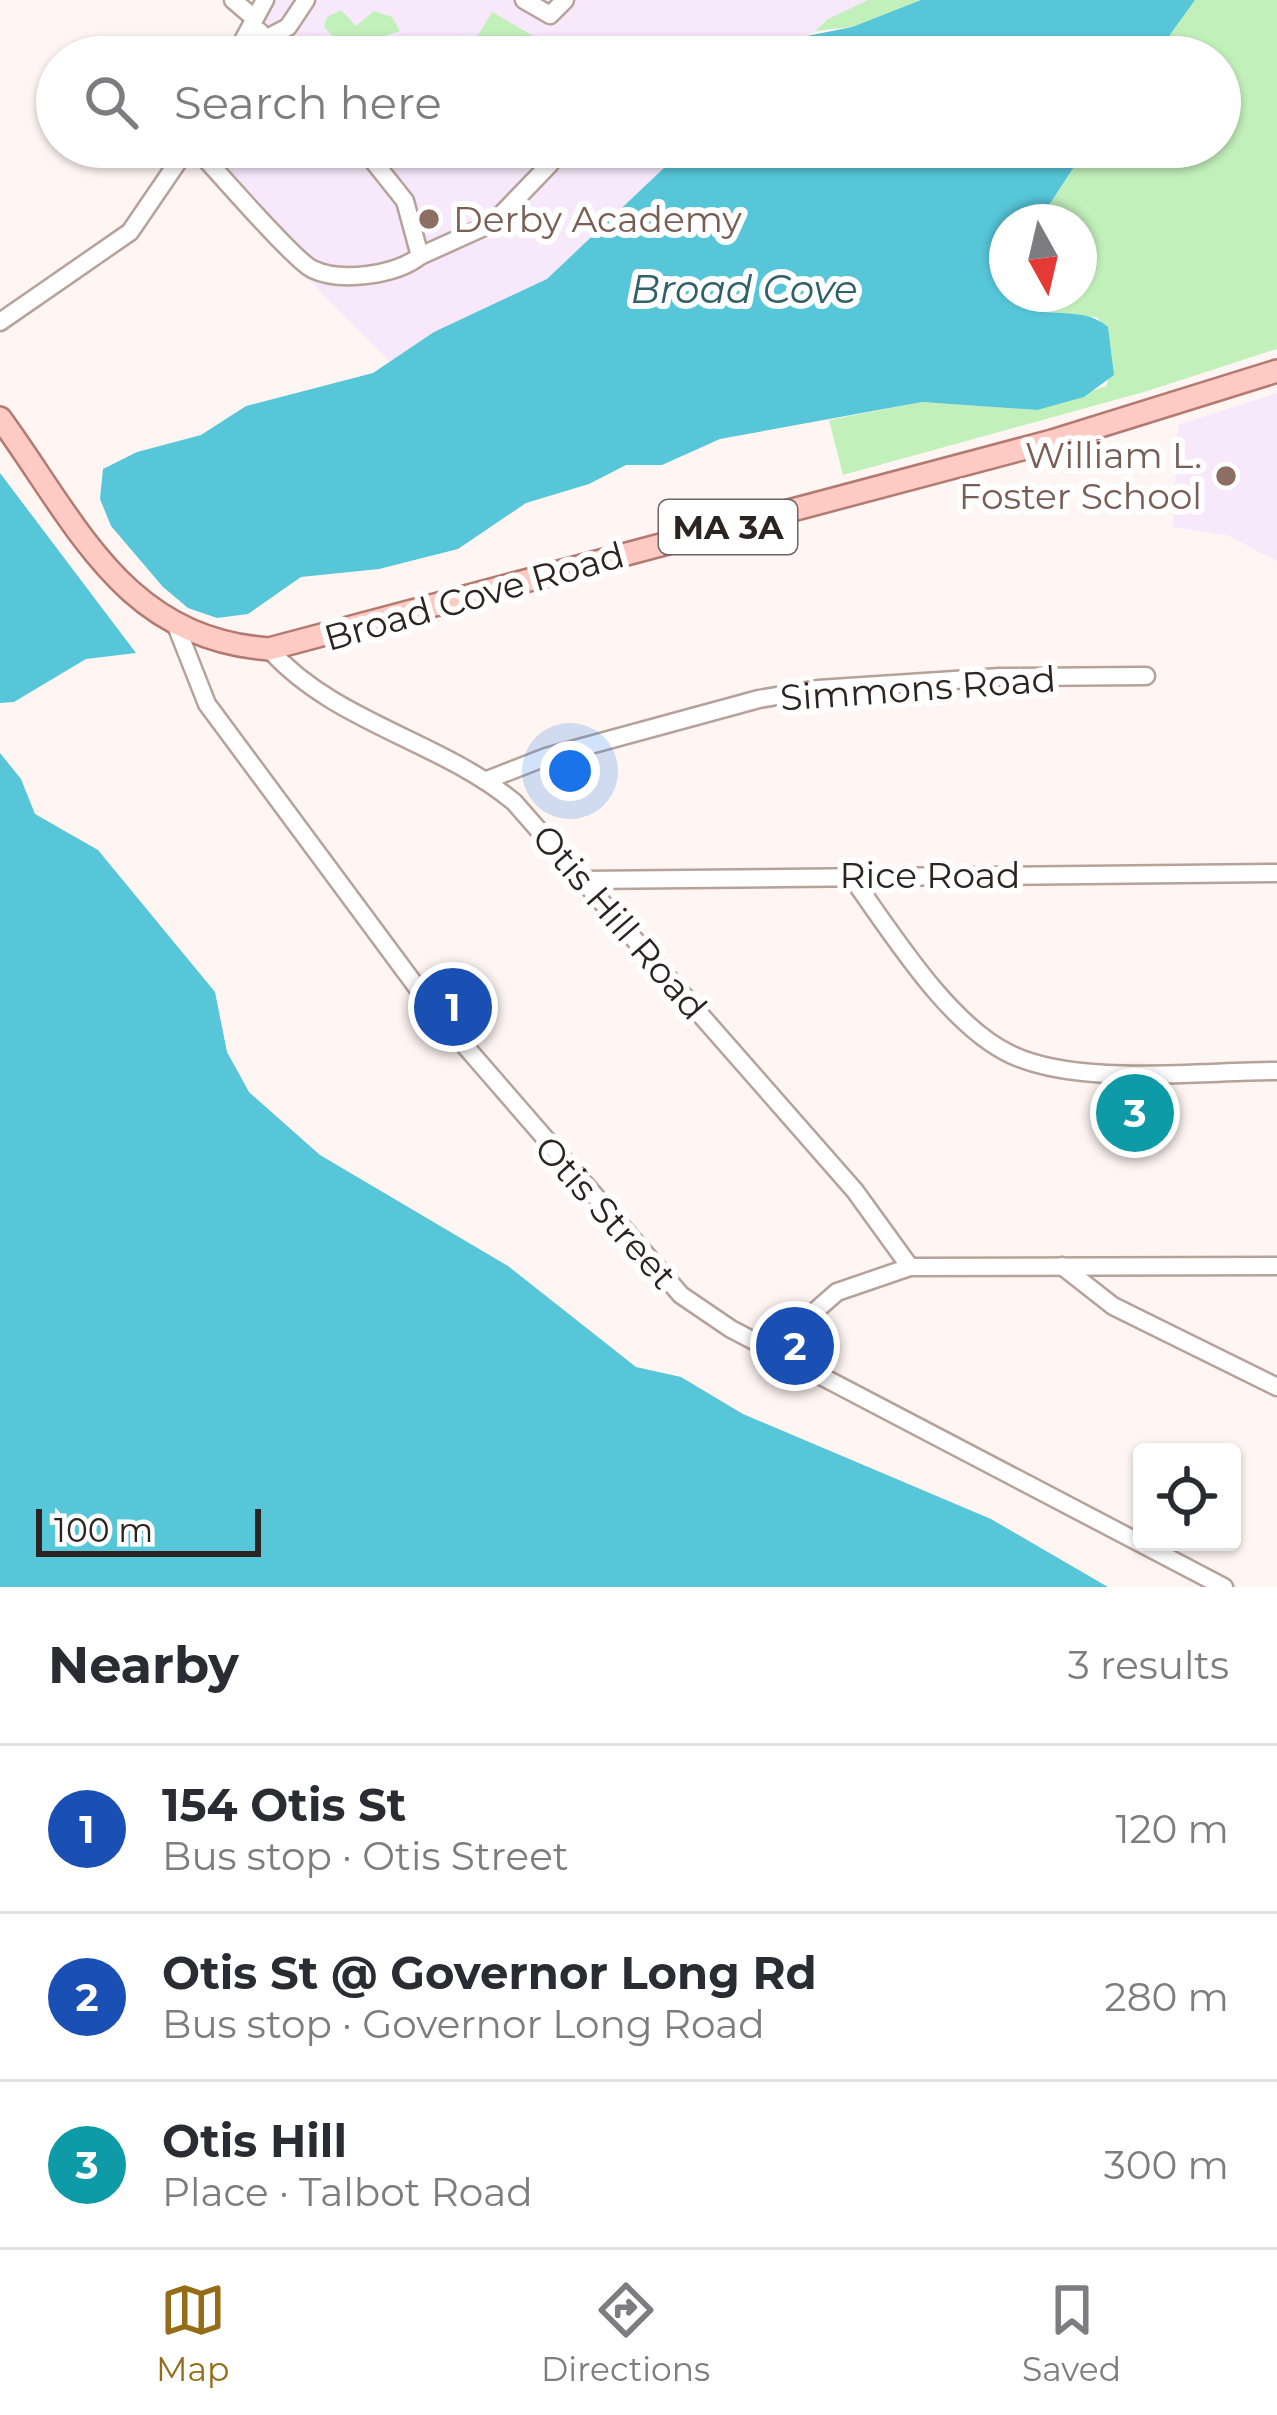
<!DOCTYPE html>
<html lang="en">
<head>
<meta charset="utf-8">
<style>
	:root { --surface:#fff; --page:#f2f2f3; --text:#2b2b33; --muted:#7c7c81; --line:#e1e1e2; --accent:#956d18 }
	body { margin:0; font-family:Montserrat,sans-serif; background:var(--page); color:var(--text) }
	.controls { position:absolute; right:36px; bottom:36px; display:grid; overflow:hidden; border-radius:12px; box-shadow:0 3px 9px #0004 }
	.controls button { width:108px; height:108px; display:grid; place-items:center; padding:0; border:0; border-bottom:3px solid var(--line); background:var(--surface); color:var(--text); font:60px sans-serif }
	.compass { position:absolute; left:989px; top:204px; width:108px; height:108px; border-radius:50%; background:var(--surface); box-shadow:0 3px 9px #0004; rotate:172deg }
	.scale { position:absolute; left:36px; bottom:30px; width:225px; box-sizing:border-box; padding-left:12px; border:6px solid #2c2421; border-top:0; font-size:33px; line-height:42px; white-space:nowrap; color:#2c2421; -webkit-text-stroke:9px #fff; paint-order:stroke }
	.you { position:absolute; left:570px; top:771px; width:42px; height:42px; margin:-30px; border:9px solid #fff; border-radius:50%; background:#1a73e8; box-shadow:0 0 0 18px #1a73e833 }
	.badge { display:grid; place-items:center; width:78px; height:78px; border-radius:50%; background:var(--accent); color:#fff; font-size:39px; font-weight:700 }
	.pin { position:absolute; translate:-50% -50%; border:6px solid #fff; box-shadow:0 3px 12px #0006 }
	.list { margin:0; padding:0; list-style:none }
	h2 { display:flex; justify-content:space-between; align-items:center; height:156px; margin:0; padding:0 48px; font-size:51px }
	h2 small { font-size:39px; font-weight:400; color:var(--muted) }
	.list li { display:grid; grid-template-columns:78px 1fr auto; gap:36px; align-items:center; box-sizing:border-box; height:168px; padding:0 48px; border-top:3px solid var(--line) }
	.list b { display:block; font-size:45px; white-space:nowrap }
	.list p { margin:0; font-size:39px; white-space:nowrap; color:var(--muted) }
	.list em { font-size:39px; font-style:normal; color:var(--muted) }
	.icon { flex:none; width:66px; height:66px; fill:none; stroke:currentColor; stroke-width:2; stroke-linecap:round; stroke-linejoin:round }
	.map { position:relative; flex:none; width:1277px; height:1587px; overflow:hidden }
	.search { position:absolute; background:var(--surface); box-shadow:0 3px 9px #0004; left:36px; right:36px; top:36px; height:132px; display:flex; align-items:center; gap:30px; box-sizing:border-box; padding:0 42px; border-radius:66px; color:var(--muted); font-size:45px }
	.sheet { height:660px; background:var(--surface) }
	nav { display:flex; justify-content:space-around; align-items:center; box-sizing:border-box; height:168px; border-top:3px solid var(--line); background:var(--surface); font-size:33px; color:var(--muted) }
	nav a { display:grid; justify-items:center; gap:6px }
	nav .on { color:var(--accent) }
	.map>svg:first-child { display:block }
	.education { fill:#f7e8fb }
	.green { fill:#c2f0bb }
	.water { fill:#57c6d9 }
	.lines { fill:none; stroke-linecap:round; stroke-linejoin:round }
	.minor-casing { stroke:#b7a29a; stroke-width:21 }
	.major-casing { stroke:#b37a71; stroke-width:26 }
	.minor { stroke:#fff; stroke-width:16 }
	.major { stroke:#fdcbc4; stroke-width:21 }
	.education-dot { fill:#8d6e63; stroke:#fff; stroke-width:4.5 }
	.labels { text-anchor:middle; stroke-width:12; stroke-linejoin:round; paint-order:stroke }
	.shield { fill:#fff; stroke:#6b6664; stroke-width:3 }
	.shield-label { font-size:33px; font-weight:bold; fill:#2c2421 }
	.education-label { font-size:36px; fill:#785e54; stroke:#fff; text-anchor:start }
	.street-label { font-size:36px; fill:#2c2421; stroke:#fff }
	.water-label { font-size:39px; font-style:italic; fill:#306068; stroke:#fff }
</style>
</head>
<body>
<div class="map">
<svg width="1277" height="1587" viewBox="0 0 1277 1587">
	<rect width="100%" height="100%" fill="#fff5f2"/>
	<!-- education -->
	<g class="education">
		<polygon points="276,0 921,0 788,40 775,57 244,57"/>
		<polygon points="195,147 686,147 547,279 434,332 390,362 189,159"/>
		<polygon points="1277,393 1277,561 1227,535 1173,527 1178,425"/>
	</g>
	<!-- green -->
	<g class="green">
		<polygon points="868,0 921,0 852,27 815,31 828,19"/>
		<path d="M1195 0H1277V349L1144 392 843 475 829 420 922 402 1037 410 1106 386C1116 360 1112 339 1097 317L1030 314 1009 294H1079V222H1038L1087 147H1220V57H1154Z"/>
		<polygon points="341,10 356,26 374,11 392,17 400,31 368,41 353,57 324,27 327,17"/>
		<polygon points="492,12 545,43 543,57 465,57"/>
	</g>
	<!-- water -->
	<g class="water">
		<polygon points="921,0 1195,0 1154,57 775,57 787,40 852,27"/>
		<path d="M686 147H1087L1038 222H1007V294C1032 327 1078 300 1108 327L1114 375 1084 397 1037 410 922 402 720 439 662 465H626L589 484 526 503 458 549 379 569 301 577 248 614 217 618 188 608 163 587 111 526 100 499 103 469 137 452 201 435 246 406 373 373 434 332 547 279Z"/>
		<polygon points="0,473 136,653 86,659 14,702 0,703"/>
		<polygon points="0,753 21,779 35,814 98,850 215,992 227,1052 249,1092 320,1155 508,1266 636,1367 681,1377 743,1414 991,1519 1108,1587 0,1587"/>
	</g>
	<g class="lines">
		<!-- minor casing -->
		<g class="minor-casing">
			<g id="minor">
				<polyline points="233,0 254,18"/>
				<polyline points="524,0 550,15 565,0"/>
				<polyline points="259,31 283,57"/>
				<polyline points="267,38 288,27 306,0"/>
				<polyline points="234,57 265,0"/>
				<path d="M195 147C215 169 293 259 312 269 341 283 396 275 420 256L405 201 362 147"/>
				<polyline points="420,256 493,223 550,164"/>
				<polyline points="0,322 130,232 188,147"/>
				<polyline points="177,628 207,704 433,1009 681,1295 731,1329 1224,1587"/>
				<path d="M269 649C335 723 439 740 514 802L855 1191 910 1267"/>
				<polyline points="487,780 546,757 759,699 818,689 1000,677 1146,676"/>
				<path d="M850 875C890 930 947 1024 1010 1054 1078 1087 1201 1071 1277 1071"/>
				<polyline points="583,880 1277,873"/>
				<polyline points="1062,1266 1113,1306 1277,1387"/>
				<polyline points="772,1349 837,1292 910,1267 1277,1266"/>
			</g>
		</g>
		<!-- major casing -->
		<g class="major-casing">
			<path id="major" d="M0 418C78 525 123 638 269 649L1052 441 1277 371"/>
		</g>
		<!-- minor -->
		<use href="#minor" class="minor"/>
		<!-- major -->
		<use href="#major" class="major"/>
	</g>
	<!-- markers -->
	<g class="education-dot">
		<circle cx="429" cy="219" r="12"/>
		<circle cx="1226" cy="476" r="12"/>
	</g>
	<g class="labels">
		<!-- shield labels -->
		<rect class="shield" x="659" y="500" width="138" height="54" rx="9"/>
		<g class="shield-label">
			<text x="728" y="539">MA 3A</text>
		</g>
		<!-- education labels -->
		<g class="education-label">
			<text x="453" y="232">Derby Academy</text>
			<text x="1202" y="468" text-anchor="end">William L.<tspan x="1202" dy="41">Foster School</tspan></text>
		</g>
		<!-- street labels -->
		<g class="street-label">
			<text transform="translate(474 596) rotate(-16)" y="13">Broad Cove Road</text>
			<text transform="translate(918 688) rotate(-4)" y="13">Simmons Road</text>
			<text x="930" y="888">Rice Road</text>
			<text transform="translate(620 922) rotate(49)" y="13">Otis Hill Road</text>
			<text transform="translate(606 1212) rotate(48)" y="13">Otis Street</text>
		</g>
		<!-- water labels -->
		<g class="water-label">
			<text x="744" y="303">Broad Cove</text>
		</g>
	</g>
</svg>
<div class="controls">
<button><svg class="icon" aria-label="locate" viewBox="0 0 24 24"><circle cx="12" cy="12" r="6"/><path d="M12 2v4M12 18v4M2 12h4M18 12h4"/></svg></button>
</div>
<svg class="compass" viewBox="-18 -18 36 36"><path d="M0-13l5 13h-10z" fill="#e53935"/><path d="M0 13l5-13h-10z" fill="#7c7c81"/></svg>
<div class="scale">100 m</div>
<div class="you"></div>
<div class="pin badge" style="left:453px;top:1007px;background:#1a4fb4">1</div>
<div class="pin badge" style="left:795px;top:1346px;background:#1a4fb4">2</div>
<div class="pin badge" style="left:1135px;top:1113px;background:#0f9aa8">3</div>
<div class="search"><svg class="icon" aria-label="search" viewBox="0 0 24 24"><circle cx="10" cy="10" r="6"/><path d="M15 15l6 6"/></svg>Search here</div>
</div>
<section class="sheet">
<h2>Nearby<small>3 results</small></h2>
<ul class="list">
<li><span class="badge" style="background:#1a4fb4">1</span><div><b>154 Otis St</b><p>Bus stop · Otis Street</p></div><em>120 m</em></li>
<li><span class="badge" style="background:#1a4fb4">2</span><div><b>Otis St @ Governor Long Rd</b><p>Bus stop · Governor Long Road</p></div><em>280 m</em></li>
<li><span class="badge" style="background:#0f9aa8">3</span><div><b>Otis Hill</b><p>Place · Talbot Road</p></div><em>300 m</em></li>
</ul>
</section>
<nav>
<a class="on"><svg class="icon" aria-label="map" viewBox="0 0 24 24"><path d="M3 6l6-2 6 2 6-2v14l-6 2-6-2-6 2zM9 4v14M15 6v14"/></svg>Map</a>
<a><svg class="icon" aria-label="directions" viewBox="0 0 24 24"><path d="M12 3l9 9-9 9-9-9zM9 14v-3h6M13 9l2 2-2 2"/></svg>Directions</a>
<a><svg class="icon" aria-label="saved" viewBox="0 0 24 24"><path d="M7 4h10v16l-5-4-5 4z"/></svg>Saved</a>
</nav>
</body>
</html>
